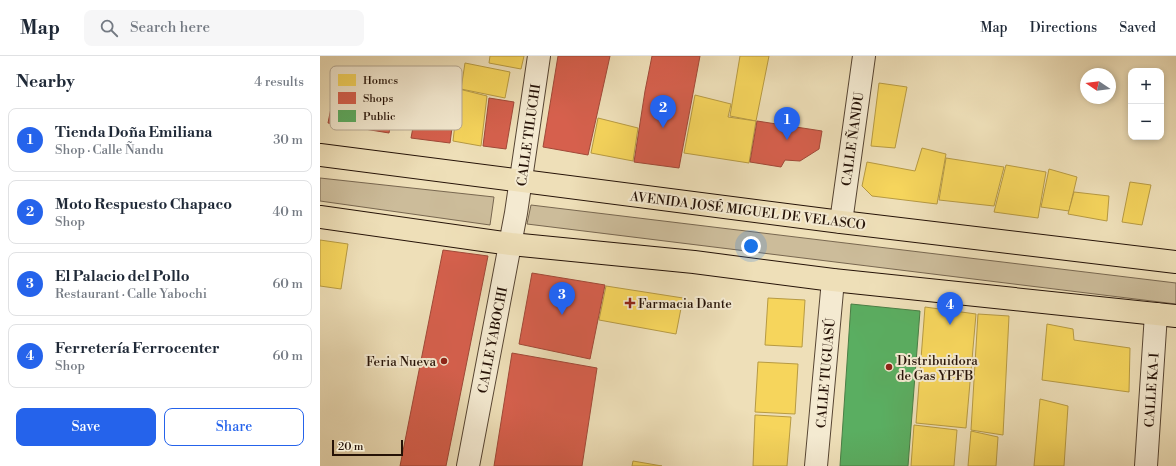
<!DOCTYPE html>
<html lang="en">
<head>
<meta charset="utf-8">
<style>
	:root { --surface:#fff; --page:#f6f6f7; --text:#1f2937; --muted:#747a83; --line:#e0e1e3; --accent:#2563eb }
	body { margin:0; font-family:"Libre Bodoni",serif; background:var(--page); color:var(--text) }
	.controls { position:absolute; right:12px; top:12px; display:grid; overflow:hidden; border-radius:8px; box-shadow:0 2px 6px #0003 }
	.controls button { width:36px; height:36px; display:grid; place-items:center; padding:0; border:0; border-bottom:1px solid var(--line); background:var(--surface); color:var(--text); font:20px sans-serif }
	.compass { position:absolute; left:760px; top:12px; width:36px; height:36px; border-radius:50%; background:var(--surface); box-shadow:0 2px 6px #0003; rotate:283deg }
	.scale { position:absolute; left:12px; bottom:10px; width:71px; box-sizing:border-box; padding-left:4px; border:2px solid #251207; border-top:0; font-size:11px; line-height:14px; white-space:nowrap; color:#251207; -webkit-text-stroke:3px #f4ead1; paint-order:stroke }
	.you { position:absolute; left:431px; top:190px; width:14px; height:14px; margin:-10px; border:3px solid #fff; border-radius:50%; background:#1a73e8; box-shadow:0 0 0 6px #1a73e833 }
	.badge { display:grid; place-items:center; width:26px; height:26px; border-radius:50%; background:var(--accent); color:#fff; font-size:13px; font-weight:700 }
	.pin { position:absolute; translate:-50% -33px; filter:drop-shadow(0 1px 2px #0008) }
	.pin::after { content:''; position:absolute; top:21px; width:14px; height:12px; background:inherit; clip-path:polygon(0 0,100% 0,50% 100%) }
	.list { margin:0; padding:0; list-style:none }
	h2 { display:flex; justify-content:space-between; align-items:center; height:52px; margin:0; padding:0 16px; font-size:17px }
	h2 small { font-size:13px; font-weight:400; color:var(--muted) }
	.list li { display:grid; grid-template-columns:26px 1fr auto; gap:12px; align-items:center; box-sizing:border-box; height:64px; margin:0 8px 8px; padding:0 8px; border:1px solid var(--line); border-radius:8px }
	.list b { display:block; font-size:15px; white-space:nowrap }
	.list p { margin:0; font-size:13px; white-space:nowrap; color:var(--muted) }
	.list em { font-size:13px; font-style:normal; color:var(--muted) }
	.actions { display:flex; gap:8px; padding:12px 16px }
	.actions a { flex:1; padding:9px 0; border:1px solid var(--accent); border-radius:8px; text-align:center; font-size:14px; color:var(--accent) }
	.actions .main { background:var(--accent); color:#fff }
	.icon { flex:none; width:22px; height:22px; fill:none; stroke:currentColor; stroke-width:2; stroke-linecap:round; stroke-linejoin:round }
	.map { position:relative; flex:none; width:856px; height:410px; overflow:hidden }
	header { display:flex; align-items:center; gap:24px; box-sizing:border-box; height:56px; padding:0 20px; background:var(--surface); border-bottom:1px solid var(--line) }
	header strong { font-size:19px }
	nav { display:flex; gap:22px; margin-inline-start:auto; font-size:14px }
	.search { width:280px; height:36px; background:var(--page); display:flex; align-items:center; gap:10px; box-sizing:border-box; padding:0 14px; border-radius:8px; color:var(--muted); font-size:15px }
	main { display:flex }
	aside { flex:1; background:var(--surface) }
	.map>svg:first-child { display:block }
	.green { fill:#ccbc9a; stroke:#786750 }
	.homes { fill:#f6d55c; stroke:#b79a42 }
	.shops { fill:#d6604d; stroke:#a14938 }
	.public { fill:#5aae61; stroke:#4a7f46 }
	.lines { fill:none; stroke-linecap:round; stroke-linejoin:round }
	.minor-casing { stroke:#574533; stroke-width:24 }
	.major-casing { stroke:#251207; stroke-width:24 }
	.minor { stroke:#f4ead1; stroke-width:22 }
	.major { stroke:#eedfb8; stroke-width:22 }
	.poi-dot { fill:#8f2418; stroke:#f4ead1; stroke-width:1.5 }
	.labels { text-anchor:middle; stroke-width:4; stroke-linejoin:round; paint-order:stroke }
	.street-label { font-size:13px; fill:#251207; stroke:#f4ead1 }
	.poi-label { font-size:13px; fill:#251207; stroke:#f4ead1; text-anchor:start }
	.key { fill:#f4ead1; stroke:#b6a994; stroke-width:1 }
	.key-label { font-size:11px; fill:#251207 }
</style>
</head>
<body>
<header>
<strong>Map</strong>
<div class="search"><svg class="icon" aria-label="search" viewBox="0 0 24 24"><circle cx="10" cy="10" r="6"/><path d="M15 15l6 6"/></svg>Search here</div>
<nav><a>Map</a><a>Directions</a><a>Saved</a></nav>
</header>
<main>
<aside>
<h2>Nearby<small>4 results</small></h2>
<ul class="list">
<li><span class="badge">1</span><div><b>Tienda Doña Emiliana</b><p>Shop · Calle Ñandu</p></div><em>30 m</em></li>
<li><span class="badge">2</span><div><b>Moto Respuesto Chapaco</b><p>Shop</p></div><em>40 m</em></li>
<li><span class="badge">3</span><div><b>El Palacio del Pollo</b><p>Restaurant · Calle Yabochi</p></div><em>60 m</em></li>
<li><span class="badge">4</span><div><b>Ferretería Ferrocenter</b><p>Shop</p></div><em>60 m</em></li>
</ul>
<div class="actions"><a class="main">Save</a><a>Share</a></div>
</aside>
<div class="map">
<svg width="856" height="410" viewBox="0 0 856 410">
	<rect width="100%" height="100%" fill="#eedfb8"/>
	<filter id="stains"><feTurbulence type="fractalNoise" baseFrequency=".005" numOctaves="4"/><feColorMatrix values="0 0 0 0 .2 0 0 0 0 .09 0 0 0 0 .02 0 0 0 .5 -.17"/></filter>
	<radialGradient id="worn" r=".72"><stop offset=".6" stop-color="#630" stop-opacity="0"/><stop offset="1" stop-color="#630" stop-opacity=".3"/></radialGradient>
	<!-- green -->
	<g class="green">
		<polygon points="0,122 174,141 170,169 0,145"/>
		<polygon points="211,149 856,227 856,248 207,168"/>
	</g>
	<!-- homes -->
	<g class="homes">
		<polygon points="170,0 204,0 201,13 169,7"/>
		<polygon points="420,0 449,0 436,65 410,60"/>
		<polygon points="145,7 190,16 185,42 141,33"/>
		<polygon points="559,27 587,31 575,92 551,90"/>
		<polygon points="139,33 167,40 161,90 133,85"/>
		<polygon points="375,39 411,48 408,61 436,65 429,107 364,97"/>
		<polygon points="278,62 318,72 313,105 271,97"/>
		<polygon points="602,92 626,98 617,148 552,140 542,130 547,106 595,115"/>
		<polygon points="626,102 684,111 674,150 619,144"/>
		<polygon points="686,109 726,116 718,162 674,156"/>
		<polygon points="729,113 757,121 749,155 721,151"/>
		<polygon points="810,126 831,129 822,169 802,166"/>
		<polygon points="754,136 789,140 787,165 748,158"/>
		<polygon points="0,184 28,188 21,233 0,230"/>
		<polygon points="286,230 363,242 356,278 279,264"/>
		<polygon points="448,242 485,244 482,291 445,289"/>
		<polygon points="605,251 656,258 646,372 596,367"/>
		<polygon points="658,258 689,260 683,379 651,374"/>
		<polygon points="727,268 753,273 754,284 810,292 809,336 722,324"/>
		<polygon points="438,306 478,308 475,358 435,356"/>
		<polygon points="720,343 748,350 744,410 714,410"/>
		<polygon points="435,359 471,361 467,410 433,410"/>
		<polygon points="594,369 637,374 634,410 591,410"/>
		<polygon points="651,375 678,381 676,410 648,410"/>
		<polygon points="313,405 342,410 312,410"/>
	</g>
	<!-- shops -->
	<g class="shops">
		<polygon points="238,0 290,0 268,99 223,91"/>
		<polygon points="332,0 380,0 359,112 314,106 325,35"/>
		<polygon points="18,17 79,25 69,77 8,67"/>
		<polygon points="101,28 137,34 130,87 91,82"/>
		<polygon points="169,42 194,46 186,93 163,90"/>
		<polygon points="437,65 502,75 499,93 480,105 465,104 461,111 430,106"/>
		<polygon points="123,194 168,200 126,410 80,410"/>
		<polygon points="212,217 285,229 270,303 199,288"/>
		<polygon points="192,297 277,312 262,410 174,410"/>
	</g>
	<!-- public -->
	<polygon class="public" points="531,248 600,255 588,410 520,410"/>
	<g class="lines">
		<!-- minor casing -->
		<g class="minor-casing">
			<g id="minor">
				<polyline points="521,166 544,0"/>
				<polyline points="148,410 196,157 219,0"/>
				<polyline points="496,410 513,224"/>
				<polyline points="826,410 836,258"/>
			</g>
		</g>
		<!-- major casing -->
		<g class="major-casing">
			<g id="major">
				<polyline points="0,99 521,166 856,206"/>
				<polyline points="0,161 191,188 374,206 513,224 856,260"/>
			</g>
		</g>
		<!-- minor -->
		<use href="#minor" class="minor"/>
		<!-- major -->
		<use href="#major" class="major"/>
	</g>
	<!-- markers -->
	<g class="poi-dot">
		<path d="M308 241h4v4h4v4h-4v4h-4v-4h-4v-4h4z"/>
		<circle cx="124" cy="305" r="4"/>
		<circle cx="569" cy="311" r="4"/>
	</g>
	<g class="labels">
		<!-- street labels -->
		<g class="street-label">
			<text transform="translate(208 79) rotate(-82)" y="5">CALLE TILUCHI</text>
			<text transform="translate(532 83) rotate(-82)" y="5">CALLE ÑANDU</text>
			<text transform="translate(428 154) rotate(7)" y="5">AVENIDA JOSÉ MIGUEL DE VELASCO</text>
			<text transform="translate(172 284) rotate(-79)" y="5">CALLE YABOCHI</text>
			<text transform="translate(505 317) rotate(-85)" y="5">CALLE TUGUASÚ</text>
			<text transform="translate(831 334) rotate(-86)" y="5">CALLE KA-I</text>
		</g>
		<!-- poi labels -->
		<g class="poi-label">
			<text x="318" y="252">Farmacia Dante</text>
			<text x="577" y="309">Distribuidora<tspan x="577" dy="15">de Gas YPFB</tspan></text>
			<text x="116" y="310" text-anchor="end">Feria Nueva</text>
		</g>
	</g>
	<!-- legend -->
	<rect x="10" y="10" width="132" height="64" rx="6" class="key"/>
	<rect x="18" y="18" width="18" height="12" fill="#f6d55c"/>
	<rect x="18" y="36" width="18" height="12" fill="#d6604d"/>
	<rect x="18" y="54" width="18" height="12" fill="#5aae61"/>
	<g class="key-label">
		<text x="43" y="28">Homes</text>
		<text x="43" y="46">Shops</text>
		<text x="43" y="64">Public</text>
	</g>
	<rect width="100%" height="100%" filter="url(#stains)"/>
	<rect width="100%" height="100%" fill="url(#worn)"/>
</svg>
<div class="controls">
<button>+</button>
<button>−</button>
</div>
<svg class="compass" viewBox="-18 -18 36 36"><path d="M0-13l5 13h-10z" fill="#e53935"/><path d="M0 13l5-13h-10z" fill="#747a83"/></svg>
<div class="scale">20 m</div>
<div class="you"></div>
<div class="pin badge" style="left:467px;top:84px">1</div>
<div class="pin badge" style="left:343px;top:72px">2</div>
<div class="pin badge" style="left:242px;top:259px">3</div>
<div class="pin badge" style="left:630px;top:269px">4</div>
</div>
</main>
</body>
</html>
